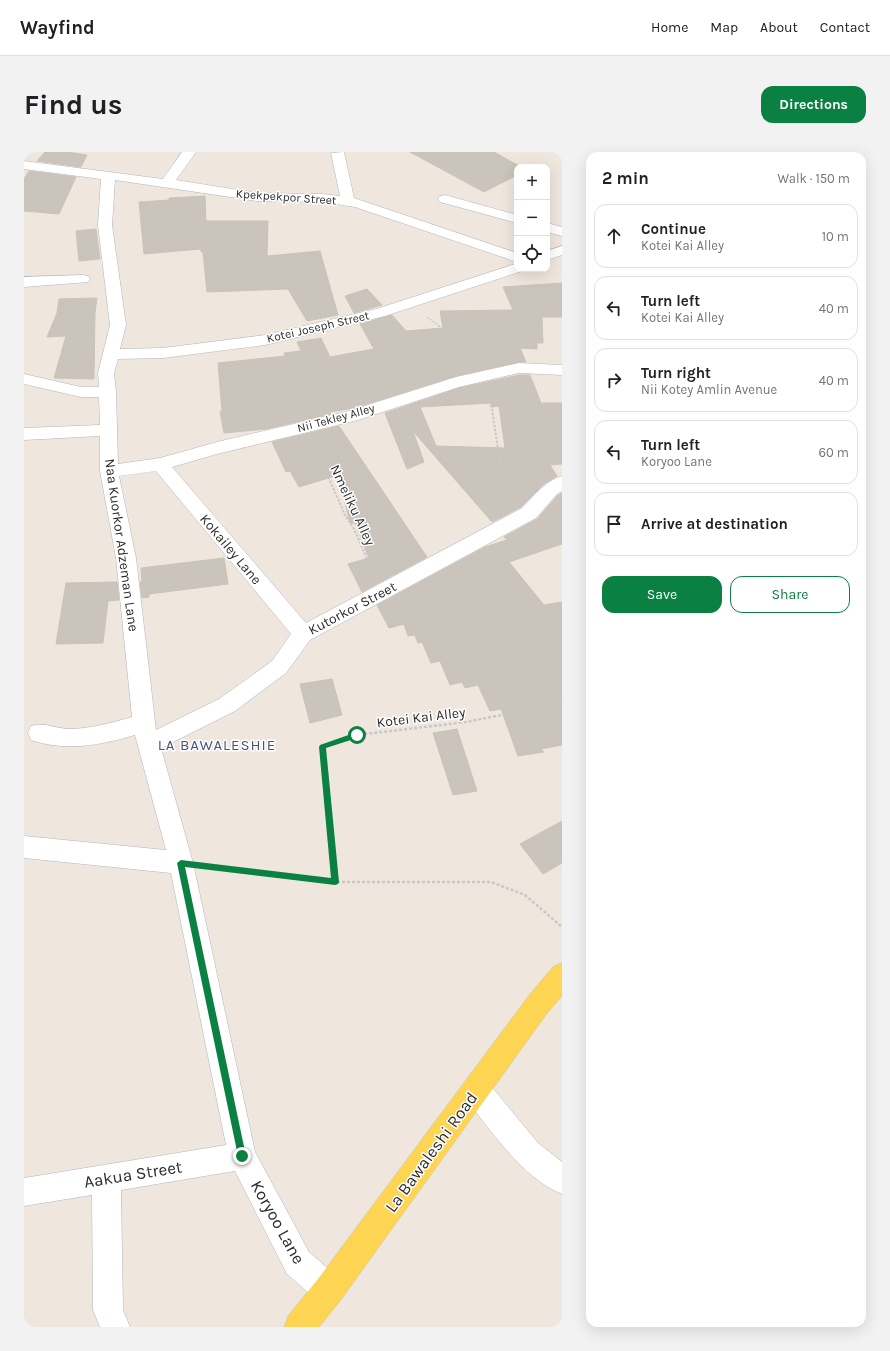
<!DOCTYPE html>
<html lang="en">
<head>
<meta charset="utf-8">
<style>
	:root { --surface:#fff; --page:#f2f2f2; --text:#202124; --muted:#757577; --line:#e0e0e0; --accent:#0b8043 }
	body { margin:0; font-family:Karla,sans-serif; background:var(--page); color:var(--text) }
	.controls { position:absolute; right:12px; top:12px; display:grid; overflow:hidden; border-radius:8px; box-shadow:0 4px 16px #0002 }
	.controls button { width:36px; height:36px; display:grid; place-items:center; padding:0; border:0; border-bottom:1px solid var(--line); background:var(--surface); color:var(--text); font:20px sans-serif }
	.stop { position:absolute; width:12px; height:12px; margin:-9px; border:3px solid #0b8043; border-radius:50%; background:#fff }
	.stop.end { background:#0b8043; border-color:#fff; box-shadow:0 1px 4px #0008 }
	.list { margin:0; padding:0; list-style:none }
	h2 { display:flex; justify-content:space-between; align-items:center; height:52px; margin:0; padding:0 16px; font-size:17px }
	h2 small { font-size:13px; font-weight:400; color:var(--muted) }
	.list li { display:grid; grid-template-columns:26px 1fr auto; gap:12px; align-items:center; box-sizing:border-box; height:64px; margin:0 8px 8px; padding:0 8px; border:1px solid var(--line); border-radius:12px }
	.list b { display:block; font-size:15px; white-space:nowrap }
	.list p { margin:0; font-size:13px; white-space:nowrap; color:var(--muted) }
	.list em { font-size:13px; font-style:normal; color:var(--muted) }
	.actions { display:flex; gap:8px; padding:12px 16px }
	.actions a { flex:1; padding:9px 0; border:1px solid var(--accent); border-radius:12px; text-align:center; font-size:14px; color:var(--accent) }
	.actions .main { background:var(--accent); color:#fff }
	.icon { flex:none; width:22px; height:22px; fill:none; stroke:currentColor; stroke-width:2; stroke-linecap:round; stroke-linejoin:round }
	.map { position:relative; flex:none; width:538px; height:1175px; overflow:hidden; border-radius:12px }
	header { display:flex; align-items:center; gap:24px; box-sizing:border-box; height:56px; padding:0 20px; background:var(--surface); border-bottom:1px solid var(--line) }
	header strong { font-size:19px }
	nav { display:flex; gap:22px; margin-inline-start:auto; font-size:14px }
	.intro { display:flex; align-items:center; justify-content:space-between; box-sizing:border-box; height:96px; padding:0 24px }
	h1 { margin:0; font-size:28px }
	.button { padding:10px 18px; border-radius:12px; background:var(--accent); color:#fff; font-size:14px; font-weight:700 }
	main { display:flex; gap:24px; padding:0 24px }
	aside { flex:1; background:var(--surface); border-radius:12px; box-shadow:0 4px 16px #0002 }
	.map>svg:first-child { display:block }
	.building { fill:#cac4bc; stroke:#cac3b6; fill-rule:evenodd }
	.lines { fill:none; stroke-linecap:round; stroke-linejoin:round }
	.minor-casing { stroke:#b1b4c1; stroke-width:1 }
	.major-casing { stroke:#c8c8c8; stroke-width:1 }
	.path-far2 { stroke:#c8c8c8; stroke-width:1.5; stroke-dasharray:2 1.5; stroke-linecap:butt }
	.path-far1 { stroke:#c8c8c8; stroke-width:2; stroke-dasharray:2.5 1.5; stroke-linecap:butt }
	.path { stroke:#c8c8c8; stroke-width:2.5; stroke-dasharray:3 2; stroke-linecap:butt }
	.minor { fill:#fff; fill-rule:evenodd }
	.major { fill:#fdd553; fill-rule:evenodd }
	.route { fill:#0b8043 }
	.labels { text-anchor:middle; stroke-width:3; stroke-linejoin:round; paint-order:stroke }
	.far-street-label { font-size:12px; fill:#2c2c2c; stroke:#fff }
	.street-label { font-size:14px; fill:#2c2c2c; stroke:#fff }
	.neighbourhood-label { font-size:15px; letter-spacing:1px; fill:#475281; stroke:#fff }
	.near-street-label { font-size:17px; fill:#2c2c2c; stroke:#fff }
</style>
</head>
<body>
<header>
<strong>Wayfind</strong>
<nav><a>Home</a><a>Map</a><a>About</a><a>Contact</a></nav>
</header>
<div class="intro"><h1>Find us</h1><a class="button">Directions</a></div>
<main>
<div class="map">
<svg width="538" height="1175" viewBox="0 0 538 1175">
	<rect width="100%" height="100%" fill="#efe7dd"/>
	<!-- building -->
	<g class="building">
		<polygon points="21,0 43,0 63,3 57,15 13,9"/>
		<polygon points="386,0 470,0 497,15 493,15 493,23 460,40"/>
		<polygon points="5,19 52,25 35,62 0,59 0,27"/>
		<polygon points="181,44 182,69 244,69 243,104 296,99 314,163 283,169 264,137 183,140 179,100 177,100 177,97 120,102 115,50 145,48 145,46"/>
		<polygon points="72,77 76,107 55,109 52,79"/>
		<polygon points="538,131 538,165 518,165 519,191 513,191 513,197 496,196 502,210 495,210 432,224 330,256 306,260 307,262 242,277 200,281 196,259 198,259 194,211 261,204 260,201 277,199 273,190 297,186 306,205 350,197 336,172 368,163 382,179 419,176 416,159 489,158 479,135"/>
		<polygon points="343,137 358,153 330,161 321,144"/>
		<polygon points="73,146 71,161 70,227 30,226 42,184 23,185 33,161 35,147"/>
		<path d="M495 223H506L517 251H538V312L526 313 533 324 520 332 497 355 468 370 389 279 400 310 383 317 361 261 435 236ZM467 251 468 255 475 254 481 296 412 294 396 255Z"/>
		<polygon points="315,274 403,405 338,440 324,412 345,406 331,371 326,371 314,323 275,335 266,319 262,320 248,290"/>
		<polygon points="538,341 538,392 485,410 520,453 538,450 538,593 517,597 520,600 494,604 477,557 466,559 454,533 441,536 438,530 426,533 416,509 407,511 398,490 394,491 391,483 384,484 380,472 365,476 353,453 461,395 483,388 480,385 513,367 534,343"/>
		<polygon points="200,406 204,432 125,442 125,445 118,446 116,430 118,430 117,416"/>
		<polygon points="93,430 95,448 84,449 79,491 32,492 42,431"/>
		<polygon points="308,527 318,563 286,571 276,532"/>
		<polygon points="433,577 453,639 429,643 409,581"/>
		<polygon points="538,669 538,711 519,722 496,692"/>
	</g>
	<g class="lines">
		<!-- minor casing -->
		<g class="minor-casing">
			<g id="minor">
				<path d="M158 0H172L152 28 233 41 299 42 316 44 307 1 320 0 330 46 493 101V110L331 55 299 50 233 49 91 28 88 73 102 173 96 197 139 196 241 183 352 157 488 113 493 112V117H500L498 119 361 164 241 193 139 206 94 207 90 221 92 240 94 312 136 306 193 290 325 259 432 225 495 211 538 213V223L495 221 435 235 334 268 193 302 148 315 282 471 498 356C510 344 521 329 538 324V339L533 342 512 366 286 488 262 521 211 559 137 596 169 711 231 1000 285 1100 316 1127 320 1138 316 1149 305 1153 294 1149 263 1122 211 1019 97 1038 99 1158 106 1175H76L69 1158 68 1043 0 1054V1026L202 993 147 721 0 706V684L142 698 111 583C77 593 42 600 7 588L4 581 7 574C20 570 31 576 44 577 65 577 87 571 108 565L92 406 76 319V284L0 288V276L76 273 75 245H57L0 232V222L57 235H75L74 221 86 173 74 73 77 27 0 17V9L139 27ZM132 319 267 482 248 509 195 547 132 578 112 406 95 324Z"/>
				<polygon points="421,43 493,63 493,71 416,50 414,47 416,44"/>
				<polygon points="523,71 538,75 538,84 523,80"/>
				<polygon points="538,94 538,103 523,108 523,99"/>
				<polygon points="59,123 64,124 66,127 64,130 0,135 0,125"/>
				<path d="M452 924 462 928 514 991 538 1010V1042C498 1026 469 980 442 948L438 938 442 928Z"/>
			</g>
		</g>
		<!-- major casing -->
		<g class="major-casing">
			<polygon id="major" points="538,811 538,844 524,860 316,1149 295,1175 260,1175 264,1164 294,1127 506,842 529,815"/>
		</g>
		<!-- path-far2 -->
		<path class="path-far2" d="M403 165C418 176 434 187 441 205L450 206"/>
		<!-- path-far1 -->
		<g class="path-far1">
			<polyline points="447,206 450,206"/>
			<polyline points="462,242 468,257 477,317 498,338"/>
			<polyline points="290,292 321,363 330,377 349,420"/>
		</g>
		<!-- path -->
		<g class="path">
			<polyline points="184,714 311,730 467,730 501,743 538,775"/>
			<polyline points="311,730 298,595 333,583 442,570 538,551"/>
		</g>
		<!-- minor -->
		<use href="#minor" class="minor"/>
		<!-- major -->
		<use href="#major" class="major"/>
	</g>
	<!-- route -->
	<polygon class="route" points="333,580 337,583 336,585 302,596 315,730 314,732 311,733 161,715 222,1004 221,1007 218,1008 215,1007 214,1004 153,711 157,708 307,726 295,595 296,593"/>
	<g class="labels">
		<!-- far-street labels -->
		<g class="far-street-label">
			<text transform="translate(262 45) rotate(4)" y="4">Kpekpekpor Street</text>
			<text transform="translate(294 175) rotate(-13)" y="4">Kotei Joseph Street</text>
			<text transform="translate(312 266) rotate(-15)" y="4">Nii Tekley Alley</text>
		</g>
		<!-- street labels -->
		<g class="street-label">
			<text transform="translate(329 353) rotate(65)" y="5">Nmeliku Alley</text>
			<text transform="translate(98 393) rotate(82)" y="5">Naa Kuorkor Adzeman Lane</text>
			<text transform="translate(207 397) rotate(50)" y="5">Kokailey Lane</text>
			<text transform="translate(328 456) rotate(-28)" y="5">Kutorkor Street</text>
			<text transform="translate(397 565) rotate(-7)" y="5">Kotei Kai Alley</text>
		</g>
		<!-- neighbourhood labels -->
		<g class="neighbourhood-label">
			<text x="193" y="598">LA BAWALESHIE</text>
		</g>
		<!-- near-street labels -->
		<g class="near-street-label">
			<text transform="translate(407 1000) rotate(-54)" y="6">La Bawaleshi Road</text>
			<text transform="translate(109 1022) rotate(-9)" y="6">Aakua Street</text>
			<text transform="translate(254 1070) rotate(61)" y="6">Koryoo Lane</text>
		</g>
	</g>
</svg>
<div class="controls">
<button>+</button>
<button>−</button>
<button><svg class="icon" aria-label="locate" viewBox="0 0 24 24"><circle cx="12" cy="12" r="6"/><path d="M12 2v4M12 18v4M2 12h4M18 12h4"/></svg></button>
</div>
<div class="stop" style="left:333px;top:583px"></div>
<div class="stop end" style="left:218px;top:1004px"></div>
</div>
<aside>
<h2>2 min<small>Walk · 150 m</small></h2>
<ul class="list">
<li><svg class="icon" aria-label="ahead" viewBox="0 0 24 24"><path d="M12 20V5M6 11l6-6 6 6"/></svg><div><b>Continue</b><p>Kotei Kai Alley</p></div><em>10 m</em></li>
<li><svg class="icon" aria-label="left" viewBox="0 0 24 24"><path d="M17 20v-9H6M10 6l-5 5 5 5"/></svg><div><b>Turn left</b><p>Kotei Kai Alley</p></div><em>40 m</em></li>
<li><svg class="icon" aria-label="right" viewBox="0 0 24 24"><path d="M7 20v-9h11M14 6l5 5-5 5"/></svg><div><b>Turn right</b><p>Nii Kotey Amlin Avenue</p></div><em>40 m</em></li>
<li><svg class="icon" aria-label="left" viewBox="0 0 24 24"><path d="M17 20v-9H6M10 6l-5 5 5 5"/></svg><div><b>Turn left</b><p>Koryoo Lane</p></div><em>60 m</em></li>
<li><svg class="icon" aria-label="arrive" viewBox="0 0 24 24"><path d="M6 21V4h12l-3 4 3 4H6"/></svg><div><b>Arrive at destination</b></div></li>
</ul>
<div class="actions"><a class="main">Save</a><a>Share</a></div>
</aside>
</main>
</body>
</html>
